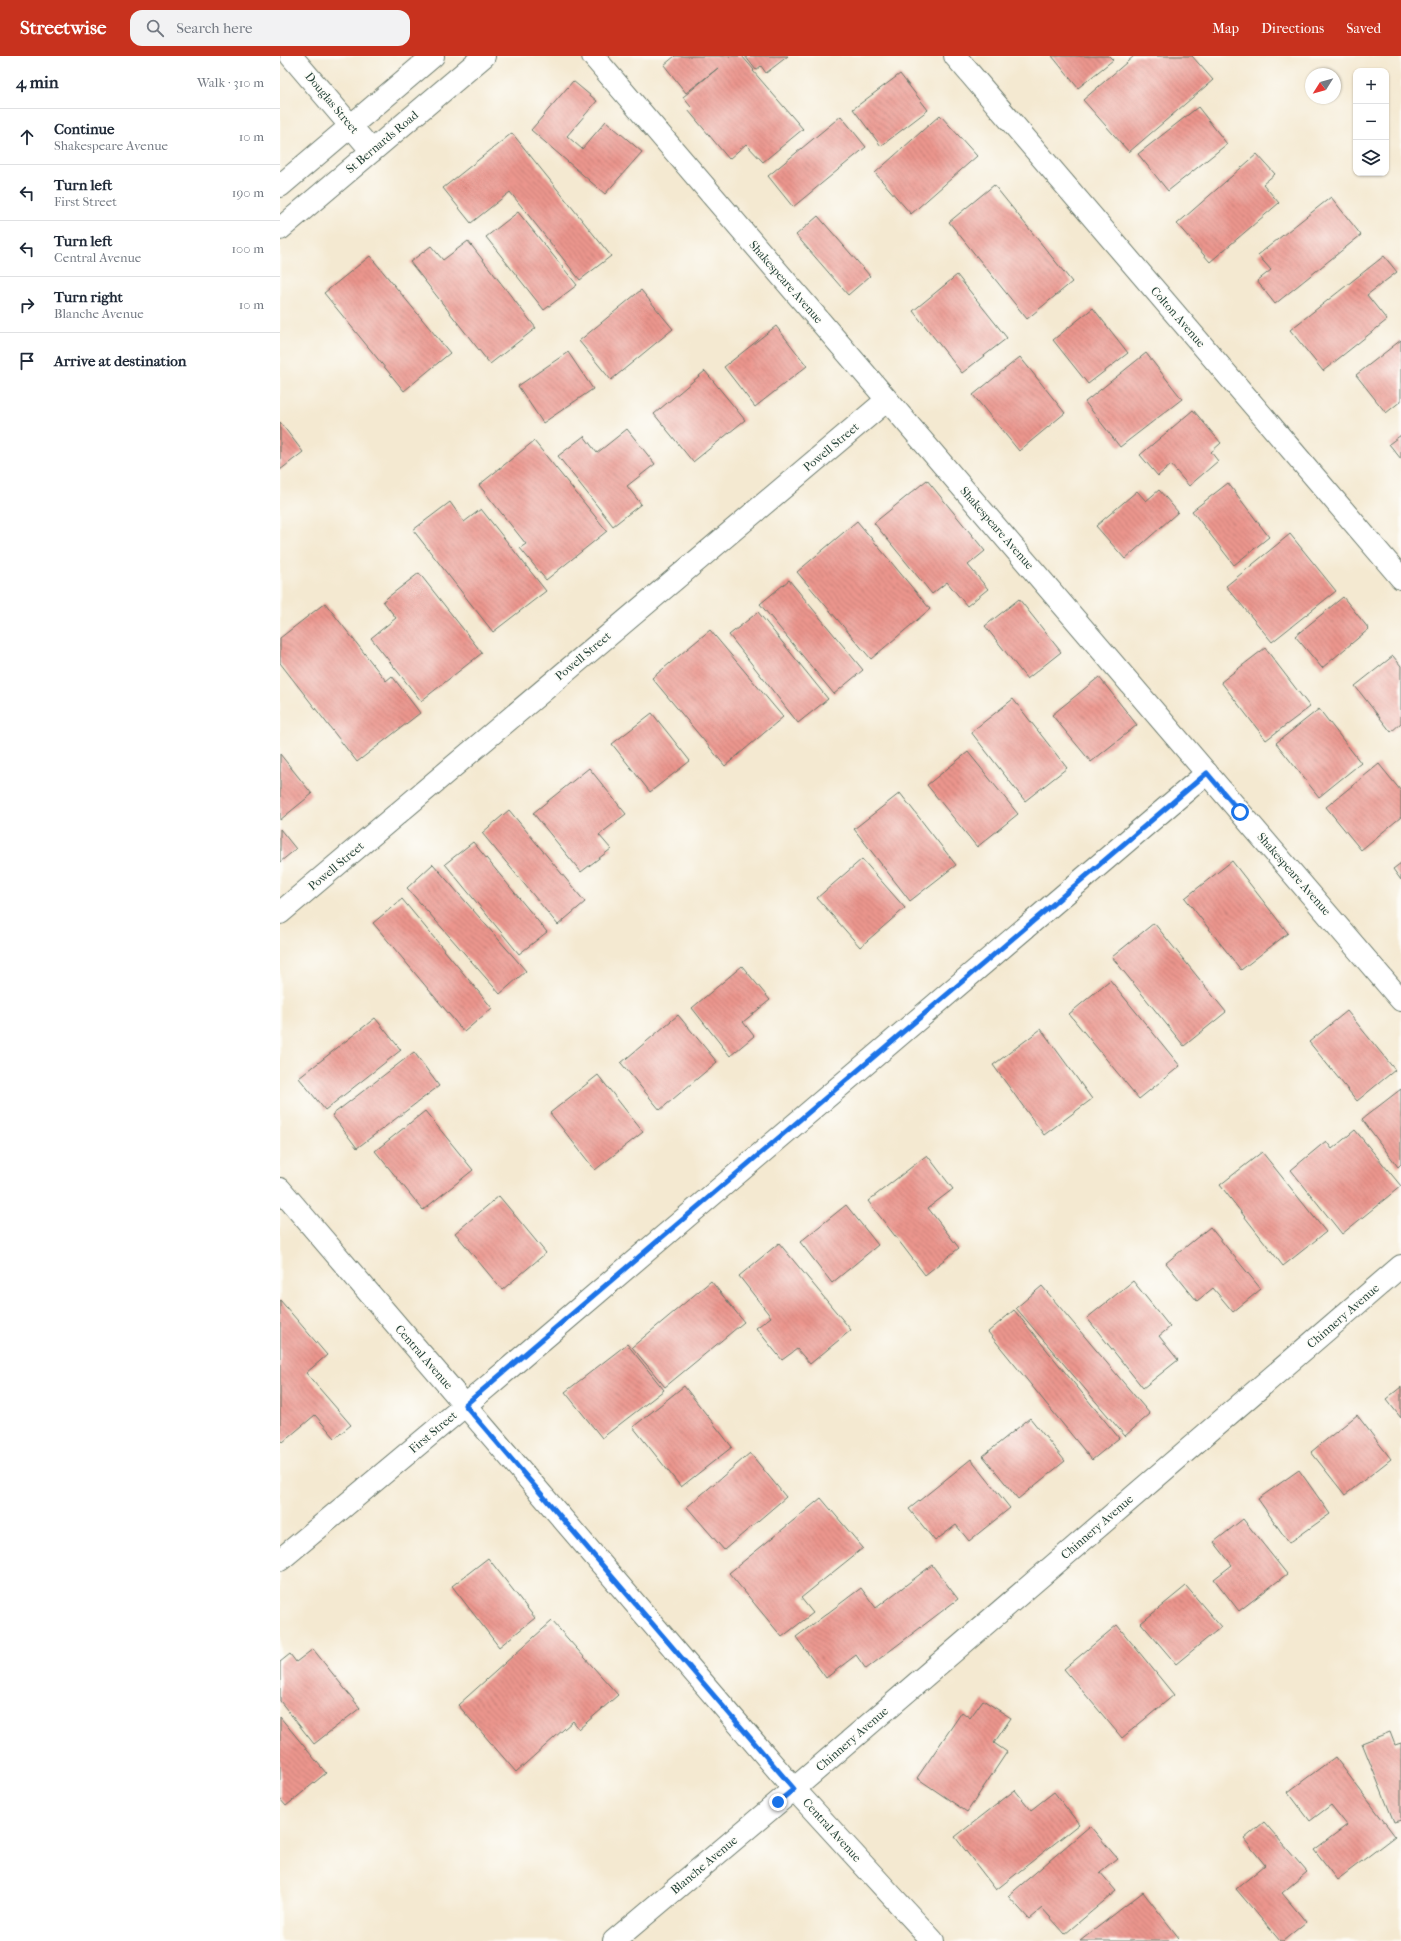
<!DOCTYPE html>
<html lang="en">
<head>
<meta charset="utf-8">
<style>
	:root { --surface:#fff; --page:#f2f2f3; --text:#1f2937; --muted:#747a83; --line:#e0e1e3; --accent:#c8321e }
	body { margin:0; font-family:"IM FELL French Canon",serif; background:var(--page); color:var(--text) }
	.controls { position:absolute; right:12px; top:12px; display:grid; overflow:hidden; border-radius:8px; box-shadow:0 1px 3px #0004 }
	.controls button { width:36px; height:36px; display:grid; place-items:center; padding:0; border:0; border-bottom:1px solid var(--line); background:var(--surface); color:var(--text); font:20px sans-serif }
	.compass { position:absolute; left:1025px; top:12px; width:36px; height:36px; border-radius:50%; background:var(--surface); box-shadow:0 1px 3px #0004; rotate:233deg }
	.stop { position:absolute; width:12px; height:12px; margin:-9px; border:3px solid #1a73e8; border-radius:50%; background:#fff }
	.stop.end { background:#1a73e8; border-color:#fff; box-shadow:0 1px 4px #0008 }
	.list { margin:0; padding:0; list-style:none }
	h2 { display:flex; justify-content:space-between; align-items:center; height:52px; margin:0; padding:0 16px; font-size:17px }
	h2 small { font-size:13px; font-weight:400; color:var(--muted) }
	.list li { display:grid; grid-template-columns:26px 1fr auto; gap:12px; align-items:center; box-sizing:border-box; height:56px; padding:0 16px; border-top:1px solid var(--line) }
	.list b { display:block; font-size:15px; white-space:nowrap }
	.list p { margin:0; font-size:13px; white-space:nowrap; color:var(--muted) }
	.list em { font-size:13px; font-style:normal; color:var(--muted) }
	.icon { flex:none; width:22px; height:22px; fill:none; stroke:currentColor; stroke-width:2; stroke-linecap:round; stroke-linejoin:round }
	.map { position:relative; flex:none; width:1121px; height:1885px; overflow:hidden }
	header { display:flex; align-items:center; gap:24px; box-sizing:border-box; height:56px; padding:0 20px; background:var(--accent); color:#fff }
	header strong { font-size:19px }
	nav { display:flex; gap:22px; margin-inline-start:auto; font-size:14px }
	.search { width:280px; height:36px; background:var(--page); display:flex; align-items:center; gap:10px; box-sizing:border-box; padding:0 14px; border-radius:12px; color:var(--muted); font-size:15px }
	main { display:flex }
	aside { flex:1; background:var(--surface) }
	.map>svg:first-child { display:block }
	.building { fill:url(#building-back-hatch) }
	.lines { fill:none; stroke-linecap:round; stroke-linejoin:round }
	.minor-casing { stroke:#6a796b; stroke-width:24 }
	.secondary-casing { stroke:#6a796b; stroke-width:24 }
	.minor { stroke:#fff; stroke-width:22 }
	.secondary { stroke:#fff; stroke-width:22 }
	.route { stroke:#1a73e8; stroke-width:5 }
	.labels { text-anchor:middle; stroke-width:3; stroke-linejoin:round; paint-order:stroke }
	.street-label { font-size:12px; fill:#1f3d34; stroke:#fdfcf7 }
</style>
</head>
<body>
<header>
<strong>Streetwise</strong>
<div class="search"><svg class="icon" aria-label="search" viewBox="0 0 24 24"><circle cx="10" cy="10" r="6"/><path d="M15 15l6 6"/></svg>Search here</div>
<nav><a>Map</a><a>Directions</a><a>Saved</a></nav>
</header>
<main>
<aside>
<h2>4 min<small>Walk · 310 m</small></h2>
<ul class="list">
<li><svg class="icon" aria-label="ahead" viewBox="0 0 24 24"><path d="M12 20V5M6 11l6-6 6 6"/></svg><div><b>Continue</b><p>Shakespeare Avenue</p></div><em>10 m</em></li>
<li><svg class="icon" aria-label="left" viewBox="0 0 24 24"><path d="M17 20v-9H6M10 6l-5 5 5 5"/></svg><div><b>Turn left</b><p>First Street</p></div><em>190 m</em></li>
<li><svg class="icon" aria-label="left" viewBox="0 0 24 24"><path d="M17 20v-9H6M10 6l-5 5 5 5"/></svg><div><b>Turn left</b><p>Central Avenue</p></div><em>100 m</em></li>
<li><svg class="icon" aria-label="right" viewBox="0 0 24 24"><path d="M7 20v-9h11M14 6l5 5-5 5"/></svg><div><b>Turn right</b><p>Blanche Avenue</p></div><em>10 m</em></li>
<li><svg class="icon" aria-label="arrive" viewBox="0 0 24 24"><path d="M6 21V4h12l-3 4 3 4H6"/></svg><div><b>Arrive at destination</b></div></li>
</ul>
</aside>
<div class="map">
<svg width="1121" height="1885" viewBox="0 0 1121 1885">
	<defs>
		<pattern id="building-back-hatch" width="6" height="6" patternUnits="userSpaceOnUse"><rect width="6" height="6" fill="#eb958d"/><path d="M-1 5l2 2M0 0l6 6M5-1l2 2" fill="none" stroke="#be7b74"/></pattern>
	</defs>
	<rect width="100%" height="100%" fill="#fdfcf7"/>
	<filter id="ink" filterUnits="userSpaceOnUse"><feTurbulence type="fractalNoise" baseFrequency=".025" numOctaves="2"/><feDisplacementMap in="SourceGraphic" scale="8" xChannelSelector="R" yChannelSelector="G"/><feConvolveMatrix kernelMatrix="1 2 1 2 8 2 1 2 1" color-interpolation-filters="sRGB"/></filter>
	<filter id="wash" filterUnits="userSpaceOnUse"><feTurbulence type="fractalNoise" baseFrequency=".012" numOctaves="4" result="noise"/><feDisplacementMap in="SourceGraphic" scale="16" xChannelSelector="R" yChannelSelector="G"/><feGaussianBlur stdDeviation="0.9" result="paint"/><feColorMatrix in="noise" values="0 0 0 0 0 0 0 0 0 0 0 0 0 0 0 0 0 1.4 0 .05"/><feComposite in="paint" operator="in"/></filter>
	<g filter="url(#wash)">
		<rect width="100%" height="100%" fill="#f4e9d1"/>
		<g id="blocks">
			<!-- building -->
			<g class="building">
				<polygon points="395,0 462,0 474,14 473,15 523,73 483,106 466,88 449,103 408,54 411,51 403,41 438,12 406,37 384,9"/>
				<polygon points="465,0 508,0 486,17 481,10 476,14"/>
				<polygon points="772,0 829,0 833,4 798,32"/>
				<polygon points="854,0 912,0 933,24 849,96 803,44"/>
				<polygon points="620,18 648,54 601,90 573,53"/>
				<polygon points="293,25 317,45 287,80 302,93 326,65 362,96 325,138 251,74"/>
				<polygon points="918,51 947,88 888,135 858,98"/>
				<polygon points="660,59 697,100 631,158 595,117"/>
				<polygon points="561,60 586,91 513,151 488,120"/>
				<polygon points="232,77 331,200 300,224 230,136 191,167 163,132"/>
				<polygon points="977,98 995,118 983,128 999,147 930,206 897,168"/>
				<polygon points="714,129 792,226 747,263 669,166"/>
				<polygon points="1051,141 1081,179 995,248 977,225 991,214 978,199"/>
				<polygon points="238,156 297,229 264,254 206,181"/>
				<polygon points="538,160 590,220 568,239 516,179"/>
				<polygon points="188,185 256,272 210,308 130,206 151,190 163,204"/>
				<polygon points="90,200 170,297 124,335 44,237"/>
				<polygon points="1104,200 1117,216 1087,239 1107,264 1043,315 1010,274"/>
				<polygon points="677,219 727,282 682,317 633,255"/>
				<polygon points="361,234 393,273 331,324 299,285"/>
				<polygon points="813,252 848,297 808,328 773,284"/>
				<polygon points="496,270 527,310 475,351 444,311"/>
				<polygon points="1121,284 1121,345 1106,357 1076,319"/>
				<polygon points="288,296 313,333 263,367 238,330"/>
				<polygon points="866,297 902,343 840,391 805,346"/>
				<polygon points="740,301 785,357 739,395 693,339"/>
				<polygon points="425,315 465,364 413,406 374,358"/>
				<polygon points="913,354 941,387 931,396 938,405 909,430 891,409 878,420 860,399"/>
				<polygon points="0,366 23,396 0,414"/>
				<polygon points="347,373 375,408 347,430 361,448 333,470 278,400 304,380 317,397"/>
				<polygon points="1121,379 1121,403 1109,388"/>
				<polygon points="254,385 327,475 266,524 240,492 246,488 199,429"/>
				<polygon points="647,424 705,495 688,509 708,533 687,550 667,526 652,538 594,467"/>
				<polygon points="948,427 989,481 954,509 912,455"/>
				<polygon points="879,434 898,456 845,503 816,470 857,435 866,445"/>
				<polygon points="170,446 184,466 201,453 266,535 213,576 133,474"/>
				<polygon points="577,465 650,553 591,603 517,516"/>
				<polygon points="1010,478 1056,535 992,586 946,530"/>
				<polygon points="139,517 202,597 141,645 91,582 116,562 103,545"/>
				<polygon points="509,524 583,614 554,638 480,548"/>
				<polygon points="1063,541 1089,573 1042,612 1015,580"/>
				<polygon points="739,543 781,596 747,623 705,570"/>
				<polygon points="45,547 106,625 112,620 140,657 77,706 0,607 0,582"/>
				<polygon points="478,556 548,643 518,667 449,579"/>
				<polygon points="430,574 503,661 445,710 372,622"/>
				<polygon points="985,592 1030,651 986,684 941,626"/>
				<polygon points="1113,600 1121,610 1121,667 1111,676 1075,630"/>
				<polygon points="819,621 857,669 811,706 772,659"/>
				<polygon points="733,643 787,712 745,745 691,676"/>
				<polygon points="1039,653 1081,707 1039,741 996,687"/>
				<polygon points="372,657 410,705 370,736 332,688"/>
				<polygon points="688,696 738,758 697,791 647,729"/>
				<polygon points="0,698 32,738 0,764"/>
				<polygon points="1099,708 1121,735 1121,761 1081,794 1046,751"/>
				<polygon points="309,712 346,758 319,779 331,793 301,816 253,757"/>
				<polygon points="620,737 676,809 630,845 574,773"/>
				<polygon points="229,754 305,846 278,869 202,777"/>
				<polygon points="0,773 16,793 0,806"/>
				<polygon points="193,786 267,876 239,898 165,808"/>
				<polygon points="582,803 625,852 580,891 537,842"/>
				<polygon points="952,805 1008,877 961,914 905,842"/>
				<polygon points="1121,807 1121,824 1113,813"/>
				<polygon points="153,808 246,915 220,938 127,832"/>
				<polygon points="122,843 212,952 184,976 93,867"/>
				<polygon points="874,867 946,956 904,990 832,901"/>
				<polygon points="462,910 490,944 463,966 474,980 450,1000 412,952"/>
				<polygon points="830,924 900,1010 859,1043 789,958"/>
				<polygon points="1067,955 1115,1014 1077,1045 1029,986"/>
				<polygon points="398,959 437,1006 380,1054 341,1007"/>
				<polygon points="95,962 121,994 45,1054 19,1022"/>
				<polygon points="761,973 812,1043 764,1079 713,1009"/>
				<polygon points="134,996 159,1030 77,1092 52,1059"/>
				<polygon points="318,1019 363,1076 315,1114 270,1057"/>
				<polygon points="1121,1033 1121,1108 1118,1111 1082,1063"/>
				<polygon points="145,1055 193,1114 143,1154 95,1095"/>
				<polygon points="1075,1074 1121,1130 1062,1178 1011,1114 1046,1085 1052,1093"/>
				<polygon points="982,1096 1046,1176 1003,1210 940,1129"/>
				<polygon points="647,1099 673,1133 648,1152 679,1192 645,1219 588,1145"/>
				<polygon points="219,1140 266,1197 222,1234 175,1177"/>
				<polygon points="566,1149 598,1189 552,1227 520,1186"/>
				<polygon points="930,1171 981,1233 953,1256 933,1232 917,1245 886,1207"/>
				<polygon points="499,1187 571,1274 530,1308 517,1293 502,1304 476,1272 491,1261 459,1220"/>
				<polygon points="431,1225 464,1266 385,1331 352,1291"/>
				<polygon points="853,1225 890,1271 879,1280 898,1304 863,1332 807,1262"/>
				<polygon points="762,1230 870,1358 845,1380 736,1252"/>
				<polygon points="0,1244 47,1299 26,1317 71,1369 55,1382 35,1359 3,1386 0,1383"/>
				<polygon points="734,1254 839,1382 812,1404 708,1276"/>
				<polygon points="347,1288 384,1334 322,1382 285,1336"/>
				<polygon points="404,1330 452,1391 401,1431 353,1371"/>
				<polygon points="1121,1331 1121,1362 1106,1343"/>
				<polygon points="1077,1359 1111,1403 1065,1439 1031,1396"/>
				<polygon points="750,1362 785,1405 738,1443 703,1400"/>
				<polygon points="470,1397 506,1441 444,1494 407,1451"/>
				<polygon points="691,1403 730,1452 689,1485 676,1469 655,1485 629,1453"/>
				<polygon points="1019,1414 1050,1458 1009,1487 978,1443"/>
				<polygon points="541,1442 583,1492 521,1542 533,1557 502,1581 449,1517"/>
				<polygon points="963,1463 1007,1518 959,1555 934,1523 952,1509 934,1486"/>
				<polygon points="208,1502 255,1562 219,1591 172,1530"/>
				<polygon points="652,1509 678,1543 586,1613 576,1599 546,1622 516,1581 581,1532 596,1552"/>
				<polygon points="906,1530 941,1571 896,1608 861,1567"/>
				<polygon points="272,1565 338,1639 299,1673 293,1665 236,1716 178,1649"/>
				<polygon points="837,1569 894,1639 842,1682 784,1613"/>
				<polygon points="33,1593 80,1652 34,1688 0,1645 0,1606 10,1598 16,1606"/>
				<polygon points="703,1644 731,1662 714,1687 727,1696 687,1756 637,1722 682,1656 690,1662"/>
				<polygon points="0,1661 46,1717 6,1750 0,1743"/>
				<polygon points="1110,1676 1115,1689 1121,1687 1121,1764 1114,1766 1082,1687"/>
				<polygon points="1055,1701 1115,1780 1057,1824 1034,1794 1067,1769 1051,1749 1030,1765 1008,1736"/>
				<polygon points="735,1734 751,1754 774,1736 799,1768 716,1834 675,1781"/>
				<polygon points="984,1766 1027,1816 1002,1837 1026,1866 1003,1885 1000,1885 956,1833 985,1809 964,1783"/>
				<polygon points="810,1770 837,1802 820,1816 836,1835 785,1878 762,1852 749,1863 728,1840"/>
				<polygon points="863,1836 899,1882 896,1885 800,1885"/>
			</g>
		</g>
	</g>
	<g filter="url(#ink)">
		<use href="#blocks" fill-opacity="0" stroke="#6a796b" stroke-width="1"/>
		<g class="lines">
			<!-- minor casing -->
			<g class="minor-casing">
				<g id="minor">
					<polyline points="11,0 92,95"/>
					<polyline points="313,0 1121,944"/>
					<polyline points="675,0 1121,522"/>
					<polyline points="0,857 607,344"/>
					<polyline points="0,1133 514,1733 653,1885"/>
					<polyline points="0,1504 207,1331 927,717"/>
					<polyline points="334,1885 514,1733 1121,1210"/>
				</g>
			</g>
			<!-- secondary casing -->
			<g class="secondary-casing">
				<g id="secondary">
					<polyline points="0,130 153,0"/>
					<polyline points="0,173 204,0"/>
				</g>
			</g>
			<!-- minor -->
			<use href="#minor" class="minor"/>
			<!-- secondary -->
			<use href="#secondary" class="secondary"/>
		</g>
	</g>
	<g class="lines" filter="url(#ink)">
		<!-- route -->
		<polyline class="route" points="498,1746 514,1733 185,1349 927,717 960,756"/>
	</g>
	<g class="labels">
		<!-- street labels -->
		<g class="street-label">
			<text transform="translate(52 47) rotate(50)" y="4">Douglas Street</text>
			<text transform="translate(102 86) rotate(-40)" y="4">St Bernards Road</text>
			<text transform="translate(506 226) rotate(49)" y="4">Shakespeare Avenue</text>
			<text transform="translate(898 261) rotate(49)" y="4">Colton Avenue</text>
			<text transform="translate(551 391) rotate(-40)" y="4">Powell Street</text>
			<text transform="translate(717 472) rotate(49)" y="4">Shakespeare Avenue</text>
			<text transform="translate(303 600) rotate(-40)" y="4">Powell Street</text>
			<text transform="translate(56 810) rotate(-40)" y="4">Powell Street</text>
			<text transform="translate(1014 818) rotate(49)" y="4">Shakespeare Avenue</text>
			<text transform="translate(1063 1260) rotate(-41)" y="4">Chinnery Avenue</text>
			<text transform="translate(144 1301) rotate(49)" y="4">Central Avenue</text>
			<text transform="translate(153 1376) rotate(-40)" y="4">First Street</text>
			<text transform="translate(817 1471) rotate(-41)" y="4">Chinnery Avenue</text>
			<text transform="translate(572 1683) rotate(-41)" y="4">Chinnery Avenue</text>
			<text transform="translate(552 1774) rotate(48)" y="4">Central Avenue</text>
			<text transform="translate(424 1809) rotate(-40)" y="4">Blanche Avenue</text>
		</g>
	</g>
</svg>
<div class="controls">
<button>+</button>
<button>−</button>
<button><svg class="icon" aria-label="layers" viewBox="0 0 24 24"><path d="M12 4l9 5-9 5-9-5zM3 14l9 5 9-5"/></svg></button>
</div>
<svg class="compass" viewBox="-18 -18 36 36"><path d="M0-13l5 13h-10z" fill="#e53935"/><path d="M0 13l5-13h-10z" fill="#747a83"/></svg>
<div class="stop" style="left:960px;top:756px"></div>
<div class="stop end" style="left:498px;top:1746px"></div>
</div>
</main>
</body>
</html>
